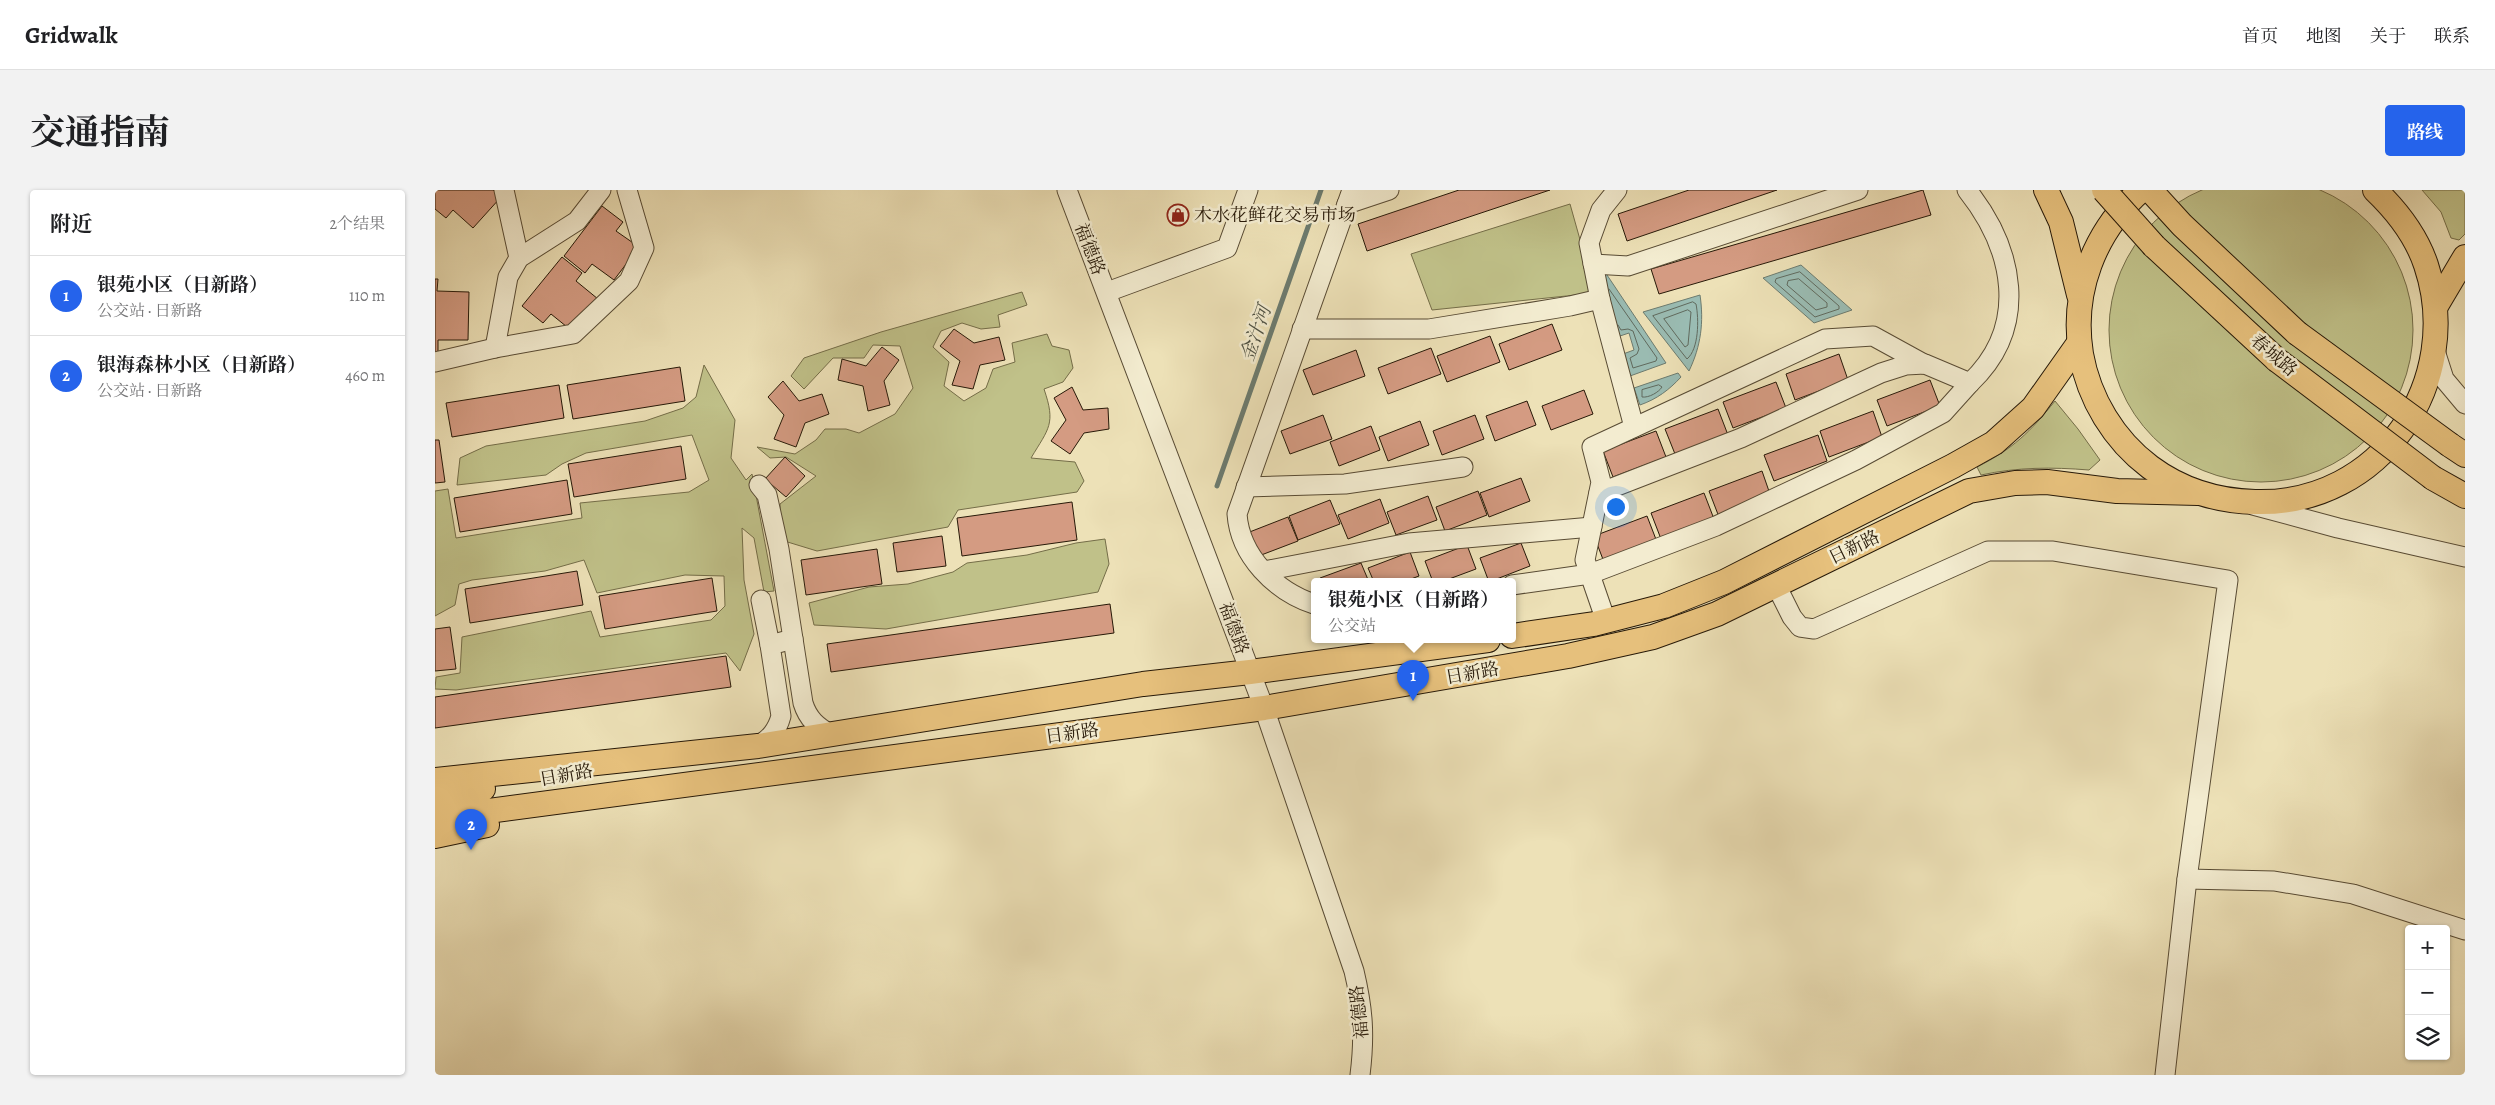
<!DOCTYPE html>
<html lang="zh">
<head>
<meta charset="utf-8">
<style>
	:root { --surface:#fff; --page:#f2f2f2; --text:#202124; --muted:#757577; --line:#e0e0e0; --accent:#2563eb }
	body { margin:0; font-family:Alegreya,"Noto Serif SC",serif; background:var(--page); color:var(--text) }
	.controls { position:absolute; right:15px; bottom:15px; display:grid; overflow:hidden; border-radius:5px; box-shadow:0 1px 4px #0004 }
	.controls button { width:45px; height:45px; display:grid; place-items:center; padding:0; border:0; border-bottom:1px solid var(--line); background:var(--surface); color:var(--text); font:25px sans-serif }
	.you { position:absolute; left:1180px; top:316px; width:18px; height:18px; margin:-12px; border:4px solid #fff; border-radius:50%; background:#1a73e8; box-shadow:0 0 0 8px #1a73e833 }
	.badge { display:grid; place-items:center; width:32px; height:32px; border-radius:50%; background:var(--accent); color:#fff; font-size:16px; font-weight:700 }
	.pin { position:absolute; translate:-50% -41px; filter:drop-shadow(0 1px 2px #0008) }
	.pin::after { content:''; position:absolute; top:26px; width:18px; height:15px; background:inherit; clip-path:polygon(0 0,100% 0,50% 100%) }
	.popup { position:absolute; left:876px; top:388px; width:205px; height:65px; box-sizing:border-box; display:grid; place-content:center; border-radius:5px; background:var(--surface); filter:drop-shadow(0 1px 4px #0005); font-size:16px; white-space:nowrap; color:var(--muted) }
	.popup b { font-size:19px; color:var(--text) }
	.popup::after { content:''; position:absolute; left:50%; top:100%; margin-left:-10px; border:10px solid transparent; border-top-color:var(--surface) }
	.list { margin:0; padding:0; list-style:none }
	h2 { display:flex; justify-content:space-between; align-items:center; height:65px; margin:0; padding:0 20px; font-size:21px }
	h2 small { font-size:16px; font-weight:400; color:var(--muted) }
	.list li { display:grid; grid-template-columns:32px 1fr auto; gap:15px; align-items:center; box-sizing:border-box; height:80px; padding:0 20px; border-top:1px solid var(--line) }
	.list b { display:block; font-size:19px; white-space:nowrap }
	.list p { margin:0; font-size:16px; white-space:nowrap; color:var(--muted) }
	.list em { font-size:16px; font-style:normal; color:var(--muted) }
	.icon { flex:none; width:28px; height:28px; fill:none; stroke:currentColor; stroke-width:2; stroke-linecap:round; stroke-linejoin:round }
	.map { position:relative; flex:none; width:2030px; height:885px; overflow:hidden; border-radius:5px }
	header { display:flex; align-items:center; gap:30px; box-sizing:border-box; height:70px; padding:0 25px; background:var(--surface); border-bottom:1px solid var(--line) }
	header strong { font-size:24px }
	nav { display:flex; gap:28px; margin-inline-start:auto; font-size:18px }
	.intro { display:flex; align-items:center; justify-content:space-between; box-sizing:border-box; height:120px; padding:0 30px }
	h1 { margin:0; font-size:35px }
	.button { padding:12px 22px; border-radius:5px; background:var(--accent); color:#fff; font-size:18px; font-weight:700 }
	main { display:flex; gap:30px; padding:0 30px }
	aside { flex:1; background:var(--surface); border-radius:5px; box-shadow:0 1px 4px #0004 }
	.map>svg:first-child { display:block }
	.green { fill:#c0c189; stroke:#746d48 }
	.water { fill:#9abcb3; stroke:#6c7b6f }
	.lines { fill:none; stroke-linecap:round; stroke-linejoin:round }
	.shore { stroke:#606a5e; stroke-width:1 }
	.stream { stroke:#6c7b6f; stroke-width:5 }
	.building { fill:#d49b82; stroke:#271908 }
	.minor-casing { stroke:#584b34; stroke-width:21 }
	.major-casing { stroke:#271908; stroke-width:26 }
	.minor { stroke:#f3ecd0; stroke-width:19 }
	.major { stroke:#e6c07c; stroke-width:24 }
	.major-bridge-casing { stroke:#271908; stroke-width:26; stroke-linecap:butt }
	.major-bridge { stroke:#e6c07c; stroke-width:24 }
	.labels { text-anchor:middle; stroke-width:5; stroke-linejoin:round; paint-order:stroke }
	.poi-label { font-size:18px; fill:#271908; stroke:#f3ecd0; text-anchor:start }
	.street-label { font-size:18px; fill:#271908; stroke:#f3ecd0 }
	.water-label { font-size:19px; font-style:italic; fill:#4f5244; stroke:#f3ecd0 }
</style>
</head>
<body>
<header>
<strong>Gridwalk</strong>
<nav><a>首页</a><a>地图</a><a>关于</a><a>联系</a></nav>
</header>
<div class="intro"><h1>交通指南</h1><a class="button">路线</a></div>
<main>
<aside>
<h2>附近<small>2个结果</small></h2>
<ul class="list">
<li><span class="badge">1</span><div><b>银苑小区（日新路）</b><p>公交站 · 日新路</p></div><em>110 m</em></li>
<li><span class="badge">2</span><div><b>银海森林小区（日新路）</b><p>公交站 · 日新路</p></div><em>460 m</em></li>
</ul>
</aside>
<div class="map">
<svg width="2030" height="885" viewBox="0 0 2030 885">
	<rect width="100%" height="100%" fill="#ede1b7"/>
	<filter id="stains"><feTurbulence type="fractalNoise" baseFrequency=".004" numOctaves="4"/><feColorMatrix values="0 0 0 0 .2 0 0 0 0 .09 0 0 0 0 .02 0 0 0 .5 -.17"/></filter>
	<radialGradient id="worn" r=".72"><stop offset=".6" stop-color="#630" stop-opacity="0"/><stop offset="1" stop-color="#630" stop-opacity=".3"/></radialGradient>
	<!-- green -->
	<g class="green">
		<circle cx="1826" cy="140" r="152"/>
		<polygon points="1987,0 2030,0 2030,44 2024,50 2016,48 2006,22"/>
		<polygon points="1135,14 1160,103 997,120 976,64"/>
		<path d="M587 102 592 115 563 125 565 137 546 139 527 133 506 141 498 157 514 172 509 196 529 211 551 198 558 179 580 172 577 153 612 144 617 156 634 160 638 178 628 192 609 199C621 234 614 238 596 268L640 272 649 291 642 302 523 320 513 337 382 361 346 350 345 314 381 286 351 267 335 268 322 257 360 264 381 250 390 239H411L424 243 460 224 478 198 465 156 438 155 429 168H398L369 199 356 186 369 168 446 142Z"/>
		<polygon points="269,175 300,230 296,268 311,290 317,284 339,401 329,402 319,348 307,338 309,390 319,444 305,481 291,463 21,500 0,499 1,487 25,483 27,447 156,421 165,447 276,430 290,416 289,386 250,385 162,403 149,370 110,381 37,390 24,394 20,415 0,426 0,301 13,299 21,348 147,328 145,313 254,302 274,290 257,245 151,263 127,274 111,285 22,295 25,268 51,256 210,231 248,218 261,207"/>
		<path d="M1620 211 1643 239 1665 270 1654 280C1617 277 1583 277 1546 285L1542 277C1578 259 1595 242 1620 211Z"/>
		<polygon points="670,349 674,374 663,402 451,439 379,435 374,413 434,397 473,394 518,382 532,373 592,365 641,353"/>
	</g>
	<!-- water -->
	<g class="water">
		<polygon points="1366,75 1417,120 1379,133 1328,88"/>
		<polygon points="1170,82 1231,173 1195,186 1188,164 1199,160 1194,143 1182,147 1161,85"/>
		<path d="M1265 105C1269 132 1266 156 1254 181L1208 122Z"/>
		<path d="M1243 183 1246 187C1234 200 1222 209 1205 215L1199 198Z"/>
	</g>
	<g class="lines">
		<!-- shore -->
		<g class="shore">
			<polygon points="1365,82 1404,116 1404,119 1380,127 1340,92 1341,89"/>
			<polygon points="1364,89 1392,113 1392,117 1381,120 1352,95 1353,91"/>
			<polyline points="1174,99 1222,168 1221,171 1198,178 1195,168 1202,164 1204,159 1198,141 1193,139 1186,140 1183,135"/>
			<path d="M1258 112 1261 114C1264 129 1264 159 1252 169L1218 126Z"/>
			<polygon points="1253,120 1256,122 1253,155 1250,157 1229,129"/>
			<path d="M1224 195 1227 197C1224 202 1214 208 1207 207V200Z"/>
		</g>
		<!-- stream -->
		<polyline class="stream" points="782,296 886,0"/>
	</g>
	<!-- building -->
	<g class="building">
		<polygon points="0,0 58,0 66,7 38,38 18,20 11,28 0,19"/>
		<polygon points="1024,0 1115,0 932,61 923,34"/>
		<polygon points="1254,0 1342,0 1192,51 1183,24"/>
		<polygon points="1488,0 1496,25 1224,104 1216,79"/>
		<polygon points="167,16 188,32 181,41 204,57 179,90 157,74 150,83 129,66"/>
		<polygon points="127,67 147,83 141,91 163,109 137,141 116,124 108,133 87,116"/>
		<polygon points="0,89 3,89 2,101 34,102 33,150 3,150 3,165 0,165"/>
		<polygon points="1117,134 1127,160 1074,180 1064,154"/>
		<polygon points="519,139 539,153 564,147 570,170 545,175 538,199 517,195 525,171 505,156"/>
		<polygon points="1055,146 1065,172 1012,192 1002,166"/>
		<polygon points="447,157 464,170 449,191 455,215 433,221 428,196 403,190 407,169 431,176"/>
		<polygon points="996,158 1006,184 953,204 943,178"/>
		<polygon points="921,160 930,186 878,205 868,180"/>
		<polygon points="1404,164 1413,190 1360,210 1351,184"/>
		<polygon points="245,177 250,211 138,229 132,195"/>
		<polygon points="1495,190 1505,216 1452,236 1442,210"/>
		<polygon points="348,191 364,211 387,204 394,224 370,233 361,257 339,249 349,225 333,207"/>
		<polygon points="1341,192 1351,218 1298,238 1288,212"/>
		<polygon points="124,195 129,228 17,247 11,213"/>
		<polygon points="637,197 648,220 673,218 674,239 649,243 635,264 616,251 631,230 619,208"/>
		<polygon points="1149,200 1158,224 1116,240 1107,216"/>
		<polygon points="1092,211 1101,235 1060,251 1051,226"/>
		<polygon points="1283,219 1293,245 1240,264 1230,239"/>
		<polygon points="1438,221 1447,247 1394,267 1385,241"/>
		<polygon points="888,225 897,249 855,264 846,241"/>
		<polygon points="1040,225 1049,249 1007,265 998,241"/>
		<polygon points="985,231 994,255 953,271 944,247"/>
		<polygon points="936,236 945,260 904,276 895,252"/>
		<polygon points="1221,241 1231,267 1178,287 1168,261"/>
		<polygon points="1383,245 1392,271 1339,291 1329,265"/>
		<polygon points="0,250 4,250 10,292 0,293"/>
		<polygon points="246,256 251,289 139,307 133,274"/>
		<polygon points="350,267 370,286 351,307 330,289"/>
		<polygon points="1327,281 1336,307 1284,327 1274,301"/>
		<polygon points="1086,288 1095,311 1054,327 1045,303"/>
		<polygon points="132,290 137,324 25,342 19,308"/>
		<polygon points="1043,301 1052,325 1010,341 1001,317"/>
		<polygon points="1269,303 1279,329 1226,349 1216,323"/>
		<polygon points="993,306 1002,330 961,345 952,322"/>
		<polygon points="945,309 954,333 913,349 903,325"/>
		<polygon points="895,310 905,334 863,350 854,326"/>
		<polygon points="637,312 642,350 527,366 522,328"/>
		<polygon points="1212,326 1222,352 1169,372 1159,346"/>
		<polygon points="853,327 863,351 821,367 812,343"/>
		<polygon points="507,346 511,376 462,382 458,353"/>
		<polygon points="1086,353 1095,376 1054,392 1045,368"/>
		<polygon points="1032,355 1041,379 1006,392 998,392 990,371"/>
		<polygon points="442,359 447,394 371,405 366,370"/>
		<polygon points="975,362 984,386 968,392 939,392 933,378"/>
		<polygon points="926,373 934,392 886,392 885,388"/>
		<polygon points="142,381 148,415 35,433 30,399"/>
		<polygon points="277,388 282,421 170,439 164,406"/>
		<polygon points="675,414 679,443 396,482 392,454"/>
		<polygon points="15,437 21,479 0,481 0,439"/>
		<polygon points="291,466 296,497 0,538 0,507"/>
	</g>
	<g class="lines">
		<!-- minor casing -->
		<g class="minor-casing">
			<g id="minor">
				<polyline points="69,0 84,68"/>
				<path d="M632 0 829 518 919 781C928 819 930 845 925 885"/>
				<polyline points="1182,0 1166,20 1154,53 1165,109 1199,237"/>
				<polyline points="912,14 954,0"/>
				<polyline points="1158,74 1193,76 1423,0"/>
				<polyline points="672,102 792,58 813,0"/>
				<polyline points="867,139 994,139 1135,116 1165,109"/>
				<polyline points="60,158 73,87 84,68 142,31 166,0"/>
				<polyline points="2000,161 2009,189 2030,214"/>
				<polyline points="0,172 60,158 138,144 194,91 209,58 192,0"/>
				<path d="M324 295 332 305 344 359 368 513C373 529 382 537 397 545"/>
				<polyline points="811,297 910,294 1028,277"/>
				<path d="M1164 303 1306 248 1446 183 1471 175 1490 174 1535 193C1595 136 1579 59 1532 0"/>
				<polyline points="1818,315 1903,338 2030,367"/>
				<polyline points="829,381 974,353 1157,337"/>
				<polyline points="1077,395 1155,384 1281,336 1421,270 1508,223 1535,193"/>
				<polyline points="1341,395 1357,427 1365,437 1379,439 1553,361 1618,361 1793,390 1752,689 1730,885"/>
				<polyline points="326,410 335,455"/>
				<path d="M879 414C840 401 805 366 802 324L917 0"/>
				<polyline points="1171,431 1150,370 1166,292 1157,257 1390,149 1438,146 1489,174"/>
				<path d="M323 556C335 548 342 541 346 526L335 455 358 449"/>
				<polyline points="1752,689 1839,691 1918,704 2030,740"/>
			</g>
		</g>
		<!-- major casing -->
		<g class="major-casing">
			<g id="major">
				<polyline points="1611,0 1626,32 1644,105"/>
				<path d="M1706 0C1659 42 1636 102 1646 164 1654 209 1679 250 1715 277 1746 300 1782 311 1820 312 1946 316 2030 191 1991 75 1981 45 1962 21 1940 0"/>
				<polyline points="1715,0 1747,35 1862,143"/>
				<polyline points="1719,56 1842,170"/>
				<polyline points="2001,116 2030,67"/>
				<polyline points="2015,255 2030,265"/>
				<polyline points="1998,288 2030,306"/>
				<polyline points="1077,446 1159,434 1229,416 1289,392 1518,276 1559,253 1598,218 1644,153"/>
				<polyline points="0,590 323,556 708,494 815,482 1053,450"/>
				<polyline points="0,608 48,599"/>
				<polyline points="0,628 829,518 1133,466 1218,447 1282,424 1534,301 1580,293 1612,292 1682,301 1763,303"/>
				<polyline points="0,646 52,635"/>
			</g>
		</g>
		<!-- minor -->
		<use href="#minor" class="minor"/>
		<!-- major -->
		<use href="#major" class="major"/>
		<!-- major-bridge casing -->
		<g class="major-bridge-casing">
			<g id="major-bridge">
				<polyline points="1669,0 1719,56"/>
				<polyline points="1862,143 2015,255"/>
				<polyline points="1842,170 1998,288"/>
			</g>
		</g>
		<!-- major-bridge -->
		<use href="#major-bridge" class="major-bridge"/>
	</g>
	<!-- icons -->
	<defs>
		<g id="shop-ring" transform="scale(1.125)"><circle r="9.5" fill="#f3ecd0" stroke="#8f2418" stroke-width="1.5"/><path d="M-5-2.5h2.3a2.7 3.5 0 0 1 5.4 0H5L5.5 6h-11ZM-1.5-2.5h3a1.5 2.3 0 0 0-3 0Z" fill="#8f2418"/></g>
	</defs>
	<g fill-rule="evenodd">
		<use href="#shop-ring" x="743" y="25"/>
	</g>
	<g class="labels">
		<!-- poi labels -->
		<g class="poi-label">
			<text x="759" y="31">木水花鲜花交易市场</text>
		</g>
		<!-- street labels -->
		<g class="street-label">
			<text transform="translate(655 59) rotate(69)" y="6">福德路</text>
			<text transform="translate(1839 165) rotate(40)" y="6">春城路</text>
			<text transform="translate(1419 357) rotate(-26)" y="6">日新路</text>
			<text transform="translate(799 438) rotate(70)" y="6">福德路</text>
			<text transform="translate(1037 483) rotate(-10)" y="6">日新路</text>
			<text transform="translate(637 543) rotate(-8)" y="6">日新路</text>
			<text transform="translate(131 585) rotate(-10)" y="6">日新路</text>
			<text transform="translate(924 822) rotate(-96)" y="6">福德路</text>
		</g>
		<!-- water labels -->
		<g class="water-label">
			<text transform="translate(820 143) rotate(-71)" y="7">金汁河</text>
		</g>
	</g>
	<rect width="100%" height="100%" filter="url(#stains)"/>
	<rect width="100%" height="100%" fill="url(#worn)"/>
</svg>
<div class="controls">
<button>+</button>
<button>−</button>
<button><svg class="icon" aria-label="layers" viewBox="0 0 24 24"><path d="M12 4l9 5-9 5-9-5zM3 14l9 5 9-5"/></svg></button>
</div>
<div class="you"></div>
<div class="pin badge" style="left:978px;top:511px">1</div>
<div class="popup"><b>银苑小区（日新路）</b>公交站</div>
<div class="pin badge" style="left:36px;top:660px">2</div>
</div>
</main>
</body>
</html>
